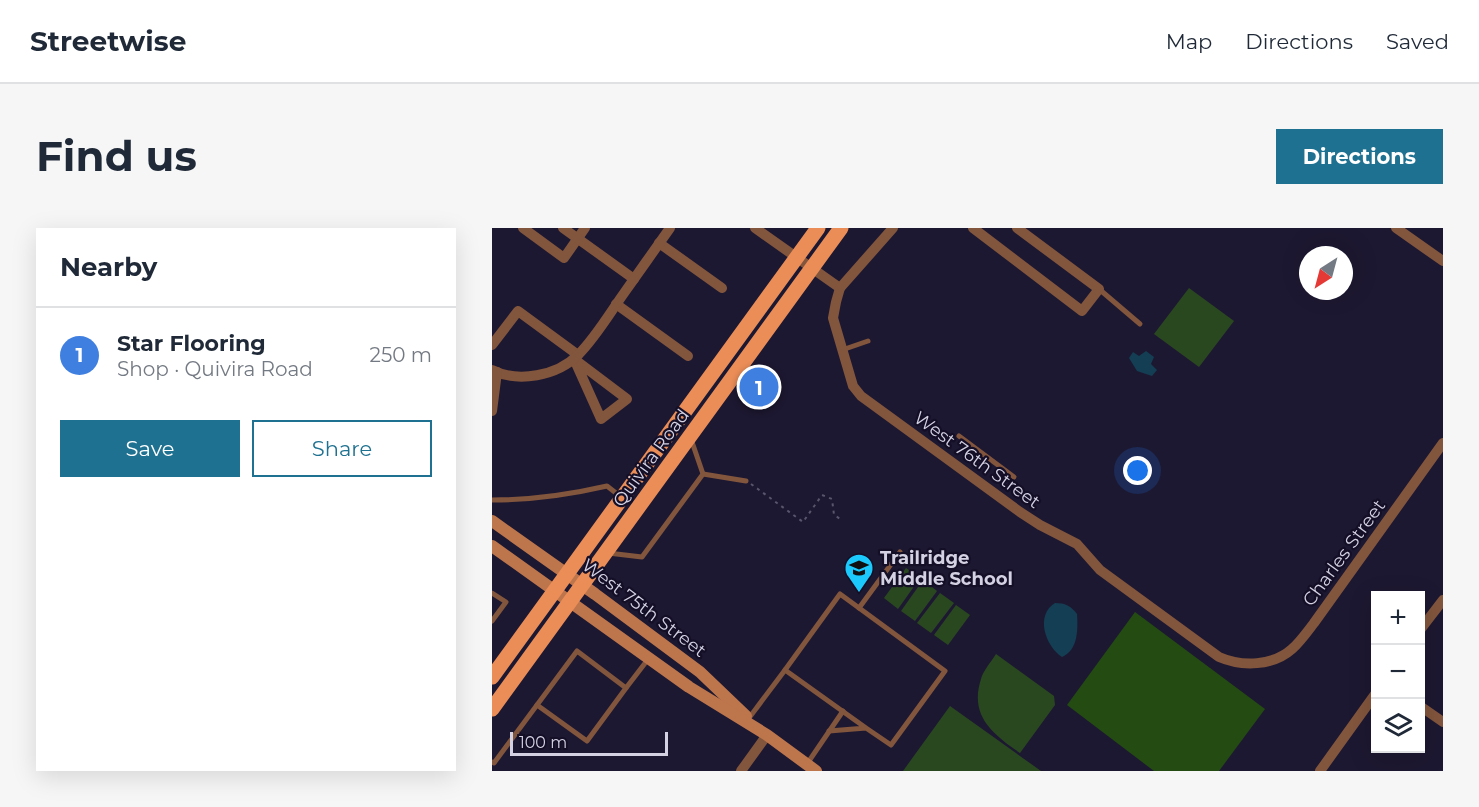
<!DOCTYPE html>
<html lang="en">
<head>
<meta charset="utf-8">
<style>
	:root { --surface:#fff; --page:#f6f6f7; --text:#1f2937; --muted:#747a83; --line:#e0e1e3; --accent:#1e7190 }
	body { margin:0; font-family:Montserrat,sans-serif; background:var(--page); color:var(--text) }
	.controls { position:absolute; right:18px; bottom:18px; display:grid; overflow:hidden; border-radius:0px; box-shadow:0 6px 24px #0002 }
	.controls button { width:54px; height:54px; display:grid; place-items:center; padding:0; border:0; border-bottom:2px solid var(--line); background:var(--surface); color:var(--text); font:30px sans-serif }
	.compass { position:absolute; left:807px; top:18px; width:54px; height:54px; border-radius:50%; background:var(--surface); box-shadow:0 6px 24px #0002; rotate:216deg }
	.scale { position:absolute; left:18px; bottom:15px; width:158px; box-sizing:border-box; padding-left:6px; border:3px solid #d4d1e3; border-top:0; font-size:16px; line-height:21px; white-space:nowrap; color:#d4d1e3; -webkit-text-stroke:4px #140f27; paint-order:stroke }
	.you { position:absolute; left:646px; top:243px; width:21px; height:21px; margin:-15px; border:4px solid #fff; border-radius:50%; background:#1a73e8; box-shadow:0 0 0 9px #1a73e833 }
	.badge { display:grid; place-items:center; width:39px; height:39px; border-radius:50%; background:var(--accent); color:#fff; font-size:20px; font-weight:700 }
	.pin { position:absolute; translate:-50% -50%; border:3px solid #fff; box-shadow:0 2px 6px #0006 }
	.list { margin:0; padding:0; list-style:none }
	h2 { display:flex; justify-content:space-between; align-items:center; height:78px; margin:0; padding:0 24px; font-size:26px }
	h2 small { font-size:20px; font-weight:400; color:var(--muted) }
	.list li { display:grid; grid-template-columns:39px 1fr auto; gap:18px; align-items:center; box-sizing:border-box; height:96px; padding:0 24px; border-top:2px solid var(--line) }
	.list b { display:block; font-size:22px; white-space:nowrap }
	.list p { margin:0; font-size:20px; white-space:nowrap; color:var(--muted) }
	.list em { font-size:20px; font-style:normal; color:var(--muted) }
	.actions { display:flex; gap:12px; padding:18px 24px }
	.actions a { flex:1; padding:14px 0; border:2px solid var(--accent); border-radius:0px; text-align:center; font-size:21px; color:var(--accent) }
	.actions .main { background:var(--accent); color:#fff }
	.icon { flex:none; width:33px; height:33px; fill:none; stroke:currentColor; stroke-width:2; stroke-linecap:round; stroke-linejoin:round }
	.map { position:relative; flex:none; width:951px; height:543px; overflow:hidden; border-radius:0px }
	header { display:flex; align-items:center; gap:36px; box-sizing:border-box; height:84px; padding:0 30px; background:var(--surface); border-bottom:2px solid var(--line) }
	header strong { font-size:28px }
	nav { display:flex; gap:33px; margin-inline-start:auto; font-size:21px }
	.intro { display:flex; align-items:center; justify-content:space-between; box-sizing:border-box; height:144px; padding:0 36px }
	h1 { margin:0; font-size:42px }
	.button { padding:15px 27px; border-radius:0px; background:var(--accent); color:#fff; font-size:21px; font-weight:700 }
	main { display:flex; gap:36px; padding:0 36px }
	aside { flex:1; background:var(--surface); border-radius:0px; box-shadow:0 6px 24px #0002 }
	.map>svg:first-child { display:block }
	.green { fill:#2a4820 }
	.forest { fill:#234b12 }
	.water { fill:#143e53 }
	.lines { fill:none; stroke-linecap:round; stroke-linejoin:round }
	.path { stroke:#59556c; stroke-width:2; stroke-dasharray:3 4.5; stroke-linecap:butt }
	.service { stroke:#82553d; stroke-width:5 }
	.minor { stroke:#82553d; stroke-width:10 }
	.secondary { stroke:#bd754c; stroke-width:12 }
	.primary { stroke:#ea8d57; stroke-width:15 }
	.labels { text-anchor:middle; stroke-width:4.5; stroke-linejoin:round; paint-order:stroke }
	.street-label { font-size:18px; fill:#d4d1e3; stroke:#140f27 }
	.poi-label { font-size:18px; font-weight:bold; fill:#d4d1e3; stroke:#140f27; text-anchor:start }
</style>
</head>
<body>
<header>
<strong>Streetwise</strong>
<nav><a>Map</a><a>Directions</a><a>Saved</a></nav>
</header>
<div class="intro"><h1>Find us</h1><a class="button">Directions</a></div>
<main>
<aside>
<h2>Nearby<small></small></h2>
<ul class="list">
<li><span class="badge" style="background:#3f7fe0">1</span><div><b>Star Flooring</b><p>Shop · Quivira Road</p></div><em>250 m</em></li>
</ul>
<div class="actions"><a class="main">Save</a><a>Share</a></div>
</aside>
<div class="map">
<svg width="951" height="543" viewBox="0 0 951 543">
	<rect width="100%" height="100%" fill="#1d1831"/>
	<!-- green -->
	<g class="green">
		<polygon points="697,60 742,93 707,139 662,106"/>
		<polygon points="414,340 428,350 406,381 392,370"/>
		<polygon points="431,352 445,363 423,393 409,383"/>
		<polygon points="448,365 462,375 439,405 425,395"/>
		<polygon points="464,377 478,387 456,417 442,407"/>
		<path d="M504 426 562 468 563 477 528 525C501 506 477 488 489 451 491 443 499 434 504 426Z"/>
		<polygon points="458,478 549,543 411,543"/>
	</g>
	<!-- forest -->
	<polygon class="forest" points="643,384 773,481 727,543 662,543 575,477"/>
	<!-- water -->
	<g class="water">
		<polygon points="654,123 662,129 659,136 665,142 660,148 645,143 637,130 641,124 647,128"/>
		<path d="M563 375C573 375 579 378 585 386 586 402 586 422 570 429 553 418 543 387 563 375Z"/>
	</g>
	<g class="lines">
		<!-- path -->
		<polyline class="path" points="259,256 311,294 330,267 340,271 342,287 350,292"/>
		<!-- service -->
		<g class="service">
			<polyline points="607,61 648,96"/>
			<polyline points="350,122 376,113"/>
			<polyline points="467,208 522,249"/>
			<polyline points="211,246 254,253"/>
			<path d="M0 272C40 272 76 267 115 258L129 269"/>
			<polyline points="116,325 150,329 211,246 199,211"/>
			<polyline points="0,365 14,374 0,393"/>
			<polyline points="367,380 408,324"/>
			<polyline points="45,477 95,513 134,460"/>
			<polyline points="257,490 293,442"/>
			<polyline points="337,503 374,500 399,517 453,443 348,366 293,442 374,500"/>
			<polyline points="0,534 2,535 85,423 134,460 157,430"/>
			<polyline points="315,536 351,483"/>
		</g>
		<!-- minor -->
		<g class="minor">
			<polyline points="31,0 72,30 93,0"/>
			<polyline points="71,0 142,51"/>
			<polyline points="263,0 348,60"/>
			<path d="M401 0 348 60 344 74 341 90 361 158 369 168 528 284 548 297 585 316 608 342 727 429C750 439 781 438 800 421 808 414 815 404 822 395L951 215"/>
			<polyline points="481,0 590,83 607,61 525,0"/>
			<polyline points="904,0 951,33"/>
			<polyline points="167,15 230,60"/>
			<polyline points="124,76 196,128"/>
			<polyline points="0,117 26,83 86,127"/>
			<polygon points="82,131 135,171 109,191"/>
			<path d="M0 142C26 155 65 148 86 127 103 110 116 88 130 68 146 45 162 23 178 0"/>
			<polyline points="0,183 5,144"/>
			<polyline points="928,402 951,372"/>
			<polyline points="928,478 951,494"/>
			<polyline points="249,543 275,507"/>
			<polyline points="828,543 884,465"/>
		</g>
		<!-- secondary -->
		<g class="secondary">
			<polyline points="0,293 103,366 208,444 254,488"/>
			<polyline points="0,318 197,459 275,507 324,543"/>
		</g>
		<!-- primary -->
		<g class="primary">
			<polyline points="0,449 326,0"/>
			<polyline points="0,481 349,0"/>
		</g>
	</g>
	<!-- icons -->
	<defs>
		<g id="school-pin" transform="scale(1.5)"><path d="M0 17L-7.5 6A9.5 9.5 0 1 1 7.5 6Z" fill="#1cc9fc" stroke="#140f27"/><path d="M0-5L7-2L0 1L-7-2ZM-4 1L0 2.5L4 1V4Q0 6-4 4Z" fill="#111"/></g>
	</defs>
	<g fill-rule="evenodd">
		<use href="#school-pin" x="367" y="340"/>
	</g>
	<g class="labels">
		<!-- street labels -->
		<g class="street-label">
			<text transform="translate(159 230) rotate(-54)" y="6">Quivira Road</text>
			<text transform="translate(485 232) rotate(36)" y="6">West 76th Street</text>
			<text transform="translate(852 325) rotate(-54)" y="6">Charles Street</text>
			<text transform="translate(152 380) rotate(37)" y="6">West 75th Street</text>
		</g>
		<!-- poi labels -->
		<g class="poi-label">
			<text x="388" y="336">Trailridge<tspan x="388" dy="21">Middle School</tspan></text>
		</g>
	</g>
</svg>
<div class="controls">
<button>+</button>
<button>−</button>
<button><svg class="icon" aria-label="layers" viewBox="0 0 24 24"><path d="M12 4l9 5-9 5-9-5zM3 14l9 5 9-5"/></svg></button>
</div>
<svg class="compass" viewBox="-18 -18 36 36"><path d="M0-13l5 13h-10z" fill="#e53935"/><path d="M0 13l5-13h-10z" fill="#747a83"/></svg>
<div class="scale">100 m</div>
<div class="you"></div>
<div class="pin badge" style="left:267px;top:159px;background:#3f7fe0">1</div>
</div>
</main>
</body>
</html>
